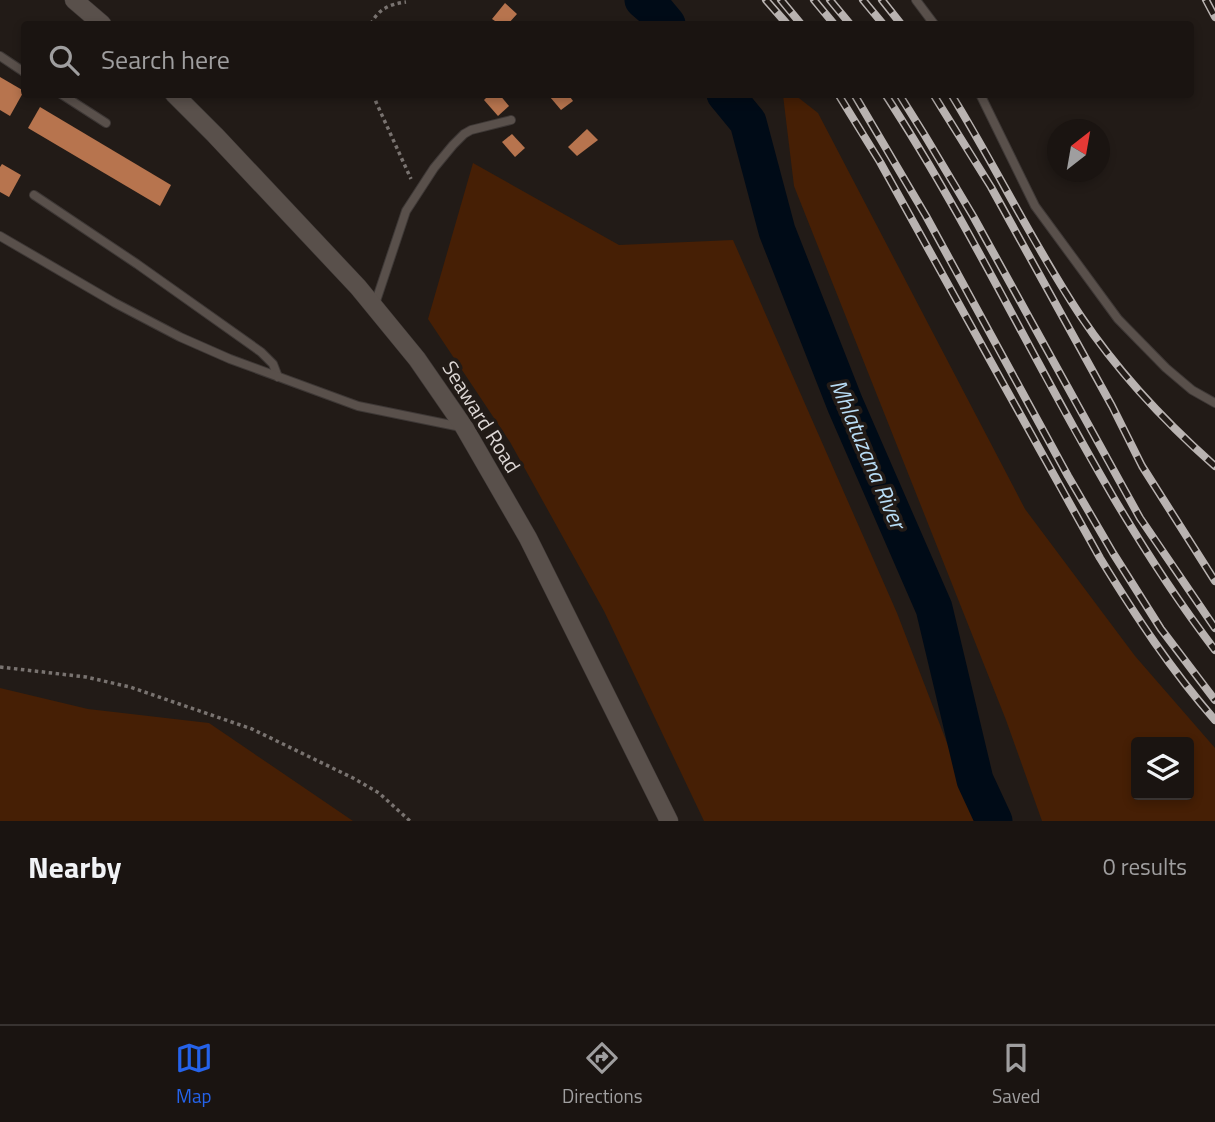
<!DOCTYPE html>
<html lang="en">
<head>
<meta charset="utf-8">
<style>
	:root { --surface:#1a1411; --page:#231d1a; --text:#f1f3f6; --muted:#9f9e9f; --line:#383331; --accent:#2563eb }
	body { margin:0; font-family:"Titillium Web",sans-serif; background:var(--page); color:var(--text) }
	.controls { position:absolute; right:21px; bottom:21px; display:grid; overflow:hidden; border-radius:7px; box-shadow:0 4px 10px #0003 }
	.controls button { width:63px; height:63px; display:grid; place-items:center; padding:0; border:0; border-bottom:2px solid var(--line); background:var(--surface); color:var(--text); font:35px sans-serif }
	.compass { position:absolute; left:1047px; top:119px; width:63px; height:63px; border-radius:50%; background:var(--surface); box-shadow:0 4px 10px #0003; rotate:31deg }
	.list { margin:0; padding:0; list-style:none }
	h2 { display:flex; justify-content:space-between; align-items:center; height:91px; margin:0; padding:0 28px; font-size:30px }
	h2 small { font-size:23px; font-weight:400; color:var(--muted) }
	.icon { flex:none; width:38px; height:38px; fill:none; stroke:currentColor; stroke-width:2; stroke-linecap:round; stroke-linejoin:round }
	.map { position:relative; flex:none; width:1215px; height:821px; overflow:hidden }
	.search { position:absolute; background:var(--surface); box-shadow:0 4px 10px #0003; left:21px; right:21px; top:21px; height:77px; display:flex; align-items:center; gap:18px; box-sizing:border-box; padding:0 24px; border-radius:7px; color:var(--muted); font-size:26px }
	.sheet { height:203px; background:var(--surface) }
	nav { display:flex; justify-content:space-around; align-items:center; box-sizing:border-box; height:98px; border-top:2px solid var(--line); background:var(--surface); font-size:19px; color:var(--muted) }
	nav a { display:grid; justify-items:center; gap:4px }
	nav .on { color:var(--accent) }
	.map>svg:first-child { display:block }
	.green { fill:#461f05; fill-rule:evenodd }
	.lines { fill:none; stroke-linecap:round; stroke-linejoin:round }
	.river { stroke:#000b17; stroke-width:37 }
	.building { fill:#b7744e }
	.lane-casing { stroke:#3e3836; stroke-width:10 }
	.secondary-casing { stroke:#3e3836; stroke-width:19 }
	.path { stroke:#797370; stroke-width:3.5; stroke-dasharray:3.5 3.5; stroke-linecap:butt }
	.lane { stroke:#59504b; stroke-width:8 }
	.secondary { stroke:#59504b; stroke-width:18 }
	.rail-casing { stroke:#b9b3b1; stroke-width:8 }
	.rail { stroke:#221b17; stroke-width:5; stroke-dasharray:16; stroke-linecap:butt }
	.labels { text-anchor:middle; stroke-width:7; stroke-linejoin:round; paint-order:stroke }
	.street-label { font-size:21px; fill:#dcd6d4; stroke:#221b17 }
	.water-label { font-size:23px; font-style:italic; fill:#b8dcf5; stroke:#221b17 }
</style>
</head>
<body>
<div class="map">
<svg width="1215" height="821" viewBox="0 0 1215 821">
	<rect width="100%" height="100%" fill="#221b17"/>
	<!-- green -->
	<g class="green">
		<path d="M783 95H795L818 113 1025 509 1135 656 1215 748V821H1042L1006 720 794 186ZM1136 742H1189V795H1136Z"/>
		<polygon points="473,163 619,245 733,240 897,613 977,821 704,821 604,611 510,442 428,319"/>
		<polygon points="0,688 88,709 209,723 353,821 0,821"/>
	</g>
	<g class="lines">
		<!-- river -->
		<g class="river">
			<polyline points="643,0 657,12 667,24"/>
			<polyline points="725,94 748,122 777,231 845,404 934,608 975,780 994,821"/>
		</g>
	</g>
	<!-- building -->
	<g class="building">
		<polygon points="505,3 517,14 508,24 492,24 495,21 492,19"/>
		<polygon points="0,77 24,91 10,116 0,110"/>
		<polygon points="490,94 499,94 509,106 498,116 484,100"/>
		<polygon points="554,94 568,94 573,101 561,110 550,97"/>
		<polygon points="40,107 171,185 160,206 28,128"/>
		<polygon points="587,129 598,140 577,156 568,147"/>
		<polygon points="512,134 525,148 515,157 502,142"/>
		<polygon points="2,164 21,175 9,197 0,192 0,167"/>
	</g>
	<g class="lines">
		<!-- lane casing -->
		<g class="lane-casing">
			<g id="lane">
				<polyline points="916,0 934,24"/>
				<polyline points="0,56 24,72"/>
				<polyline points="61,94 106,123"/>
				<polyline points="980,94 1035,206 1118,319 1166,368 1192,390 1215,403"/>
				<polyline points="34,195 137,264 261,352 273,364 278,377"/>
				<polyline points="0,236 115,303 180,337 230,359 358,406 461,427"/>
				<polyline points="374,307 406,211 434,168 453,145 464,134 471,130 511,120"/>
			</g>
		</g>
		<!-- secondary casing -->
		<g class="secondary-casing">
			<g id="secondary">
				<polyline points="74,0 102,24"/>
				<polyline points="174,94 215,135 358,287 417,359 464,427 528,538 669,821"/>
			</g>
		</g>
		<!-- path -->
		<g class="path">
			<path d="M371 24C378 9 390 4 406 2"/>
			<polyline points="374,94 376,102 411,179"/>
			<polyline points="0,667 86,677 130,687 252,729 353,778 379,793 410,821"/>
		</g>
		<!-- lane -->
		<use href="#lane" class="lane"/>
		<!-- secondary -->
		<use href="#secondary" class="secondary"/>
		<!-- rail casing -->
		<g class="rail-casing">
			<g id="rail">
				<polyline points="766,0 787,24"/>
				<polyline points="781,0 801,24"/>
				<polyline points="814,0 834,24"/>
				<polyline points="830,0 850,24"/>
				<polyline points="863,0 883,24"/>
				<polyline points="882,0 901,24"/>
				<polyline points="1206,0 1215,17"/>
				<path d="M838 94 880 162 1100 558C1135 615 1171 670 1215 720"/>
				<polyline points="854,94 926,216 1068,476 1113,553 1161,629 1215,700"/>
				<path d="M885 94C1003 274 1084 479 1215 650"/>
				<polyline points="899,94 924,134 973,216 1140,518 1215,628"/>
				<polyline points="933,94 991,187 1112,406 1142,466 1215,581"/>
				<path d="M951 94C996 167 1033 244 1080 315 1118 372 1164 421 1215 466"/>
			</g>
		</g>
		<!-- rail -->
		<use href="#rail" class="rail"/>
	</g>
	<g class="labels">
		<!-- street labels -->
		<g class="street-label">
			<text transform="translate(481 417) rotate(58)" y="7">Seaward Road</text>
		</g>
		<!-- water labels -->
		<g class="water-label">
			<text transform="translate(868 454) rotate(67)" y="8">Mhlatuzana River</text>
		</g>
	</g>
</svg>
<div class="controls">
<button><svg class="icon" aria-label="layers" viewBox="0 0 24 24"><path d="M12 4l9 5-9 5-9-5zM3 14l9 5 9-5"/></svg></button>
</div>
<svg class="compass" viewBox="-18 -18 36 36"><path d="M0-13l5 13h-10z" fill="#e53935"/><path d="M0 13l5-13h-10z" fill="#9f9e9f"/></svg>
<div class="search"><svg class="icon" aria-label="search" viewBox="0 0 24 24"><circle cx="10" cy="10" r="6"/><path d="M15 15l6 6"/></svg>Search here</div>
</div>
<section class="sheet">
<h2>Nearby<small>0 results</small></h2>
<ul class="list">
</ul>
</section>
<nav>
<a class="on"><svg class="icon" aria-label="map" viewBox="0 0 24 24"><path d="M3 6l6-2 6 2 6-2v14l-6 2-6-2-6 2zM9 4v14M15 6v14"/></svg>Map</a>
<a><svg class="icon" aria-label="directions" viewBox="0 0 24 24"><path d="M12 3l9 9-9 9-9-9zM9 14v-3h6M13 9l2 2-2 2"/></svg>Directions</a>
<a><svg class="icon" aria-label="saved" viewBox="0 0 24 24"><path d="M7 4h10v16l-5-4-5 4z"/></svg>Saved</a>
</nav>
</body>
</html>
